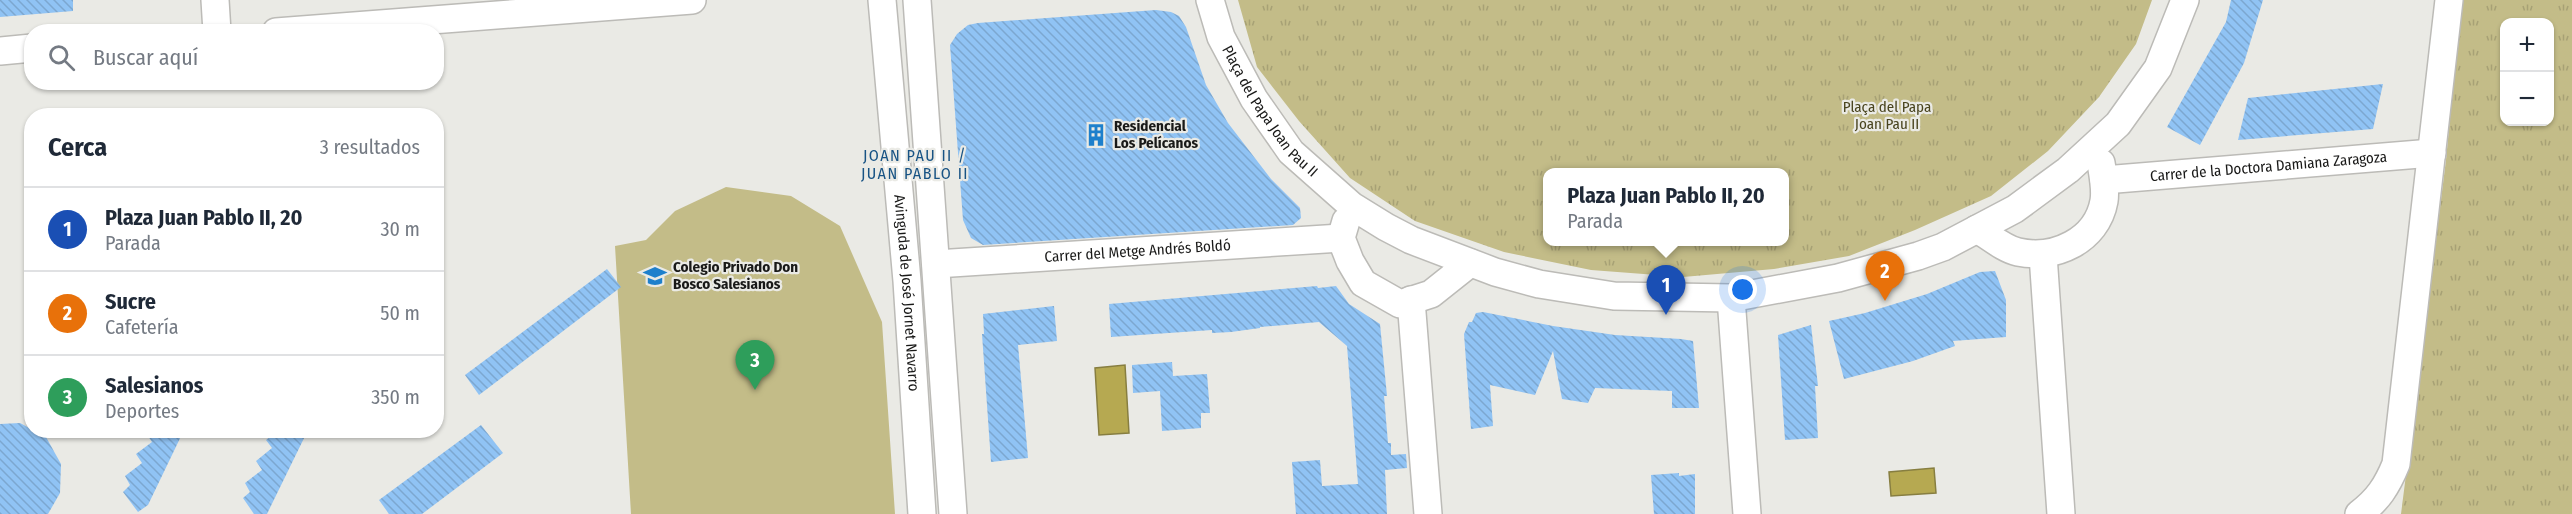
<!DOCTYPE html>
<html lang="es">
<head>
<meta charset="utf-8">
<style>
	:root { --surface:#fff; --page:#f6f6f7; --text:#1f2937; --muted:#747a83; --line:#e0e1e3; --accent:#ea580c }
	body { margin:0; font-family:"Fira Sans Condensed",sans-serif; background:var(--page); color:var(--text) }
	.controls { position:absolute; right:18px; top:18px; display:grid; overflow:hidden; border-radius:12px; box-shadow:0 2px 4px #0004 }
	.controls button { width:54px; height:54px; display:grid; place-items:center; padding:0; border:0; border-bottom:2px solid var(--line); background:var(--surface); color:var(--text); font:30px sans-serif }
	.you { position:absolute; left:1743px; top:290px; width:21px; height:21px; margin:-15px; border:4px solid #fff; border-radius:50%; background:#1a73e8; box-shadow:0 0 0 9px #1a73e833 }
	.badge { display:grid; place-items:center; width:39px; height:39px; border-radius:50%; background:var(--accent); color:#fff; font-size:20px; font-weight:700 }
	.pin { position:absolute; translate:-50% -50px; filter:drop-shadow(0 2px 3px #0008) }
	.pin::after { content:''; position:absolute; top:32px; width:21px; height:18px; background:inherit; clip-path:polygon(0 0,100% 0,50% 100%) }
	.popup { position:absolute; left:1543px; top:168px; width:246px; height:78px; box-sizing:border-box; display:grid; place-content:center; border-radius:12px; background:var(--surface); filter:drop-shadow(0 2px 4px #0005); font-size:20px; white-space:nowrap; color:var(--muted) }
	.popup b { font-size:22px; color:var(--text) }
	.popup::after { content:''; position:absolute; left:50%; top:100%; margin-left:-12px; border:12px solid transparent; border-top-color:var(--surface) }
	.list { margin:0; padding:0; list-style:none }
	h2 { display:flex; justify-content:space-between; align-items:center; height:78px; margin:0; padding:0 24px; font-size:26px }
	h2 small { font-size:20px; font-weight:400; color:var(--muted) }
	.list li { display:grid; grid-template-columns:39px 1fr auto; gap:18px; align-items:center; box-sizing:border-box; height:84px; padding:0 24px; border-top:2px solid var(--line) }
	.list b { display:block; font-size:22px; white-space:nowrap }
	.list p { margin:0; font-size:20px; white-space:nowrap; color:var(--muted) }
	.list em { font-size:20px; font-style:normal; color:var(--muted) }
	.icon { flex:none; width:33px; height:33px; fill:none; stroke:currentColor; stroke-width:2; stroke-linecap:round; stroke-linejoin:round }
	.map { position:relative; flex:none; width:2572px; height:514px; overflow:hidden }
	.search { position:absolute; background:var(--surface); box-shadow:0 2px 4px #0004; left:24px; top:24px; width:420px; height:66px; display:flex; align-items:center; gap:15px; box-sizing:border-box; padding:0 21px; border-radius:24px; color:var(--muted); font-size:22px }
	.panel { position:absolute; background:var(--surface); box-shadow:0 2px 4px #0004; left:24px; top:108px; width:420px; height:330px; border-radius:24px }
	.map>svg:first-child { display:block }
	.grass { fill:url(#grass-tufts); fill-rule:evenodd }
	.garden { fill:#c3bc88 }
	.water { fill:#b6a951; stroke:#877e40; stroke-width:1.5 }
	.building { fill:url(#building-back-hatch) }
	.lines { fill:none; stroke-linecap:round; stroke-linejoin:round }
	.minor-casing { stroke:#bcbbb7; stroke-width:30 }
	.minor { stroke:#fff; stroke-width:27 }
	.labels { text-anchor:middle; stroke-width:4.5; stroke-linejoin:round; paint-order:stroke }
	.park-label { font-size:15px; fill:#49441e; stroke:#eaeae5 }
	.street-label { font-size:15px; fill:#191918; stroke:#eaeae5 }
	.poi-label { font-size:15px; font-weight:bold; fill:#191918; stroke:#eaeae5; text-anchor:start }
	.neighbourhood-label { font-size:16px; letter-spacing:1.5px; fill:#185384; stroke:#eaeae5 }
</style>
</head>
<body>
<div class="map">
<svg width="2572" height="514" viewBox="0 0 2572 514">
	<defs>
		<pattern id="grass-tufts" width="24" height="20" patternUnits="userSpaceOnUse" patternTransform="scale(1.5)"><rect width="24" height="20" fill="#c3bc88"/><path d="M3 7l-1-3M5 7V3M7 7l1-3M15 17l-1-3M17 17v-4M19 17l1-3" fill="none" stroke="#a7a175"/></pattern>
		<pattern id="building-back-hatch" width="6" height="6" patternUnits="userSpaceOnUse" patternTransform="scale(1.5)"><rect width="6" height="6" fill="#90c3f4"/><path d="M-1 5l2 2M0 0l6 6M5-1l2 2" fill="none" stroke="#7ca7d0"/></pattern>
	</defs>
	<rect width="100%" height="100%" fill="#eaeae5"/>
	<!-- grass -->
	<g class="grass">
		<path d="M1238 0H2152L2136 44 2099 97 2048 151 1991 196 1915 230 1849 256 1774 269 1683 277 1591 270 1504 252 1415 221 1350 178 1299 121 1257 67ZM1548 172H1784V242H1548Z"/>
		<path d="M2461 0H2572V514H2401L2446 160ZM2504 22H2550V122H2504Z"/>
	</g>
	<!-- garden -->
	<polygon class="garden" points="726,187 791,196 840,226 882,322 895,514 631,514 615,246 646,240 675,211"/>
	<!-- water -->
	<g class="water">
		<polygon points="1125,365 1129,433 1099,435 1095,368"/>
		<polygon points="1934,468 1936,493 1891,496 1889,472"/>
	</g>
	<!-- building -->
	<g class="building">
		<polygon points="0,0 73,0 73,11 0,17"/>
		<polygon points="2231,0 2263,0 2244,63 2200,145 2167,127 2226,22"/>
		<polygon points="1156,10 1171,12 1179,16 1186,27 1206,85 1228,123 1271,179 1300,208 1301,218 1293,225 983,245 971,238 963,220 950,45 957,34 968,25 978,23"/>
		<polygon points="2383,84 2373,129 2238,140 2248,98"/>
		<polygon points="607,269 621,287 479,395 465,375"/>
		<polygon points="1995,271 2006,300 2006,337 1953,341 1955,346 1913,361 1844,379 1829,321 1865,313 1927,294 1980,272"/>
		<polygon points="1317,286 1318,288 1336,286 1349,304 1380,324 1387,396 1384,396 1388,443 1391,443 1391,455 1406,454 1407,468 1385,470 1387,514 1296,514 1292,462 1320,460 1322,486 1358,484 1347,346 1319,322 1260,327 1260,328 1231,332 1212,333 1212,330 1111,337 1109,304"/>
		<polygon points="1054,306 1057,341 1018,345 1028,458 991,462 982,334 984,334 983,314"/>
		<polygon points="1483,312 1553,326 1615,335 1681,339 1693,341 1699,408 1672,408 1672,391 1595,388 1588,403 1562,399 1553,351 1535,395 1490,385 1493,426 1471,429 1464,334 1469,322 1472,322 1476,313"/>
		<polygon points="1811,325 1818,386 1815,386 1818,438 1785,440 1778,335"/>
		<polygon points="1172,362 1173,376 1207,374 1210,413 1201,413 1201,428 1162,431 1160,391 1133,393 1132,365"/>
		<polygon points="20,423 46,437 61,464 60,493 48,514 0,514 0,424"/>
		<polygon points="481,425 503,453 422,514 389,514 379,500"/>
		<polygon points="144,430 184,430 148,505 138,512 123,492 130,485 125,476 142,463 136,454 152,442"/>
		<polygon points="279,430 308,430 267,514 254,514 243,498 250,492 245,483 262,470 256,461 272,448 266,440"/>
		<polygon points="1679,473 1679,476 1695,474 1695,514 1654,514 1651,475"/>
	</g>
	<g class="lines">
		<!-- minor casing -->
		<g class="minor-casing">
			<g id="minor">
				<polyline points="215,0 217,32"/>
				<path id="s1" d="M882 0 907 281 922 514"/>
				<polyline points="917,0 953,514"/>
				<path id="s2" d="M1210 0 1221 37 1254 99 1291 152 1352 206 1386 227 1411 240 1495 272 1539 284 1614 296 1731 298 1838 278 1918 256 1943 247 2015 209 2068 170 2118 124 2158 68 2185 0"/>
				<polyline points="276,32 692,0"/>
				<polyline points="0,51 32,48"/>
				<path id="s3" d="M2104 180 2432 153"/>
				<polyline points="1346,221 1341,238 1350,261 1363,283 1400,304 1431,294 1470,263"/>
				<path d="M1977 229C1989 236 2004 249 2018 252 2054 260 2097 241 2104 201 2106 189 2103 175 2101 163"/>
				<polyline points="2043,255 2061,514"/>
				<path id="s4" d="M936 264 1341 238"/>
				<polyline points="1731,298 1747,514"/>
				<polyline points="1411,300 1428,514"/>
				<path d="M2359 514C2378 500 2387 486 2396 464L2449 0"/>
			</g>
		</g>
		<!-- minor -->
		<use href="#minor" class="minor"/>
	</g>
	<!-- icons -->
	<defs>
		<g id="building-bare" transform="scale(1.8)"><path d="M-4-6H4V6H1V3H-1V6H-4ZM-2.5-4.3h1.7v1.8h-1.7ZM.8-4.3h1.7v1.8H.8ZM-2.5-1h1.7V.8h-1.7ZM.8-1h1.7V.8H.8Z" fill="#1e80cc" stroke="#eaeae5" stroke-width="2.5" paint-order="stroke"/></g>
		<g id="school-bare" transform="scale(1.8)"><path d="M0-5L7-2L0 1L-7-2ZM-4 1L0 2.5L4 1V4Q0 6-4 4Z" fill="#1e80cc" stroke="#eaeae5" stroke-width="2.5" paint-order="stroke"/></g>
	</defs>
	<g fill-rule="evenodd">
		<use href="#building-bare" x="1096" y="135"/>
		<use href="#school-bare" x="655" y="276"/>
	</g>
	<g class="labels">
		<!-- park labels -->
		<g class="park-label">
			<text x="1887" y="112">Plaça del Papa<tspan x="1887" dy="17">Joan Pau II</tspan></text>
		</g>
		<!-- street labels -->
		<g class="street-label">
			<text dy="5" stroke="none"><textPath href="#s2" startOffset="128">Plaça del Papa Joan Pau II</textPath></text>
			<text dy="5" stroke="none"><textPath href="#s3" startOffset="165">Carrer de la Doctora Damiana Zaragoza</textPath></text>
			<text dy="5" stroke="none"><textPath href="#s4" startOffset="202">Carrer del Metge Andrés Boldó</textPath></text>
			<text dy="5" stroke="none"><textPath href="#s1" startOffset="294">Avinguda de José Jornet Navarro</textPath></text>
		</g>
		<!-- poi labels -->
		<g class="poi-label">
			<text x="1114" y="131">Residencial<tspan x="1114" dy="17">Los Pelícanos</tspan></text>
			<text x="673" y="272">Colegio Privado Don<tspan x="673" dy="17">Bosco Salesianos</tspan></text>
		</g>
		<!-- neighbourhood labels -->
		<g class="neighbourhood-label">
			<text x="915" y="161">JOAN PAU II /<tspan x="915" dy="18">JUAN PABLO II</tspan></text>
		</g>
	</g>
</svg>
<div class="controls">
<button>+</button>
<button>−</button>
</div>
<div class="you"></div>
<div class="pin badge" style="left:1666px;top:315px;background:#1a4fb4">1</div>
<div class="popup"><b>Plaza Juan Pablo II, 20</b>Parada</div>
<div class="pin badge" style="left:1885px;top:301px;background:#e8710a">2</div>
<div class="pin badge" style="left:755px;top:390px;background:#2e9e5b">3</div>
<div class="search"><svg class="icon" aria-label="search" viewBox="0 0 24 24"><circle cx="10" cy="10" r="6"/><path d="M15 15l6 6"/></svg>Buscar aquí</div>
<section class="panel">
<h2>Cerca<small>3 resultados</small></h2>
<ul class="list">
<li><span class="badge" style="background:#1a4fb4">1</span><div><b>Plaza Juan Pablo II, 20</b><p>Parada</p></div><em>30 m</em></li>
<li><span class="badge" style="background:#e8710a">2</span><div><b>Sucre</b><p>Cafetería</p></div><em>50 m</em></li>
<li><span class="badge" style="background:#2e9e5b">3</span><div><b>Salesianos</b><p>Deportes</p></div><em>350 m</em></li>
</ul>
</section>
</div>
</body>
</html>
